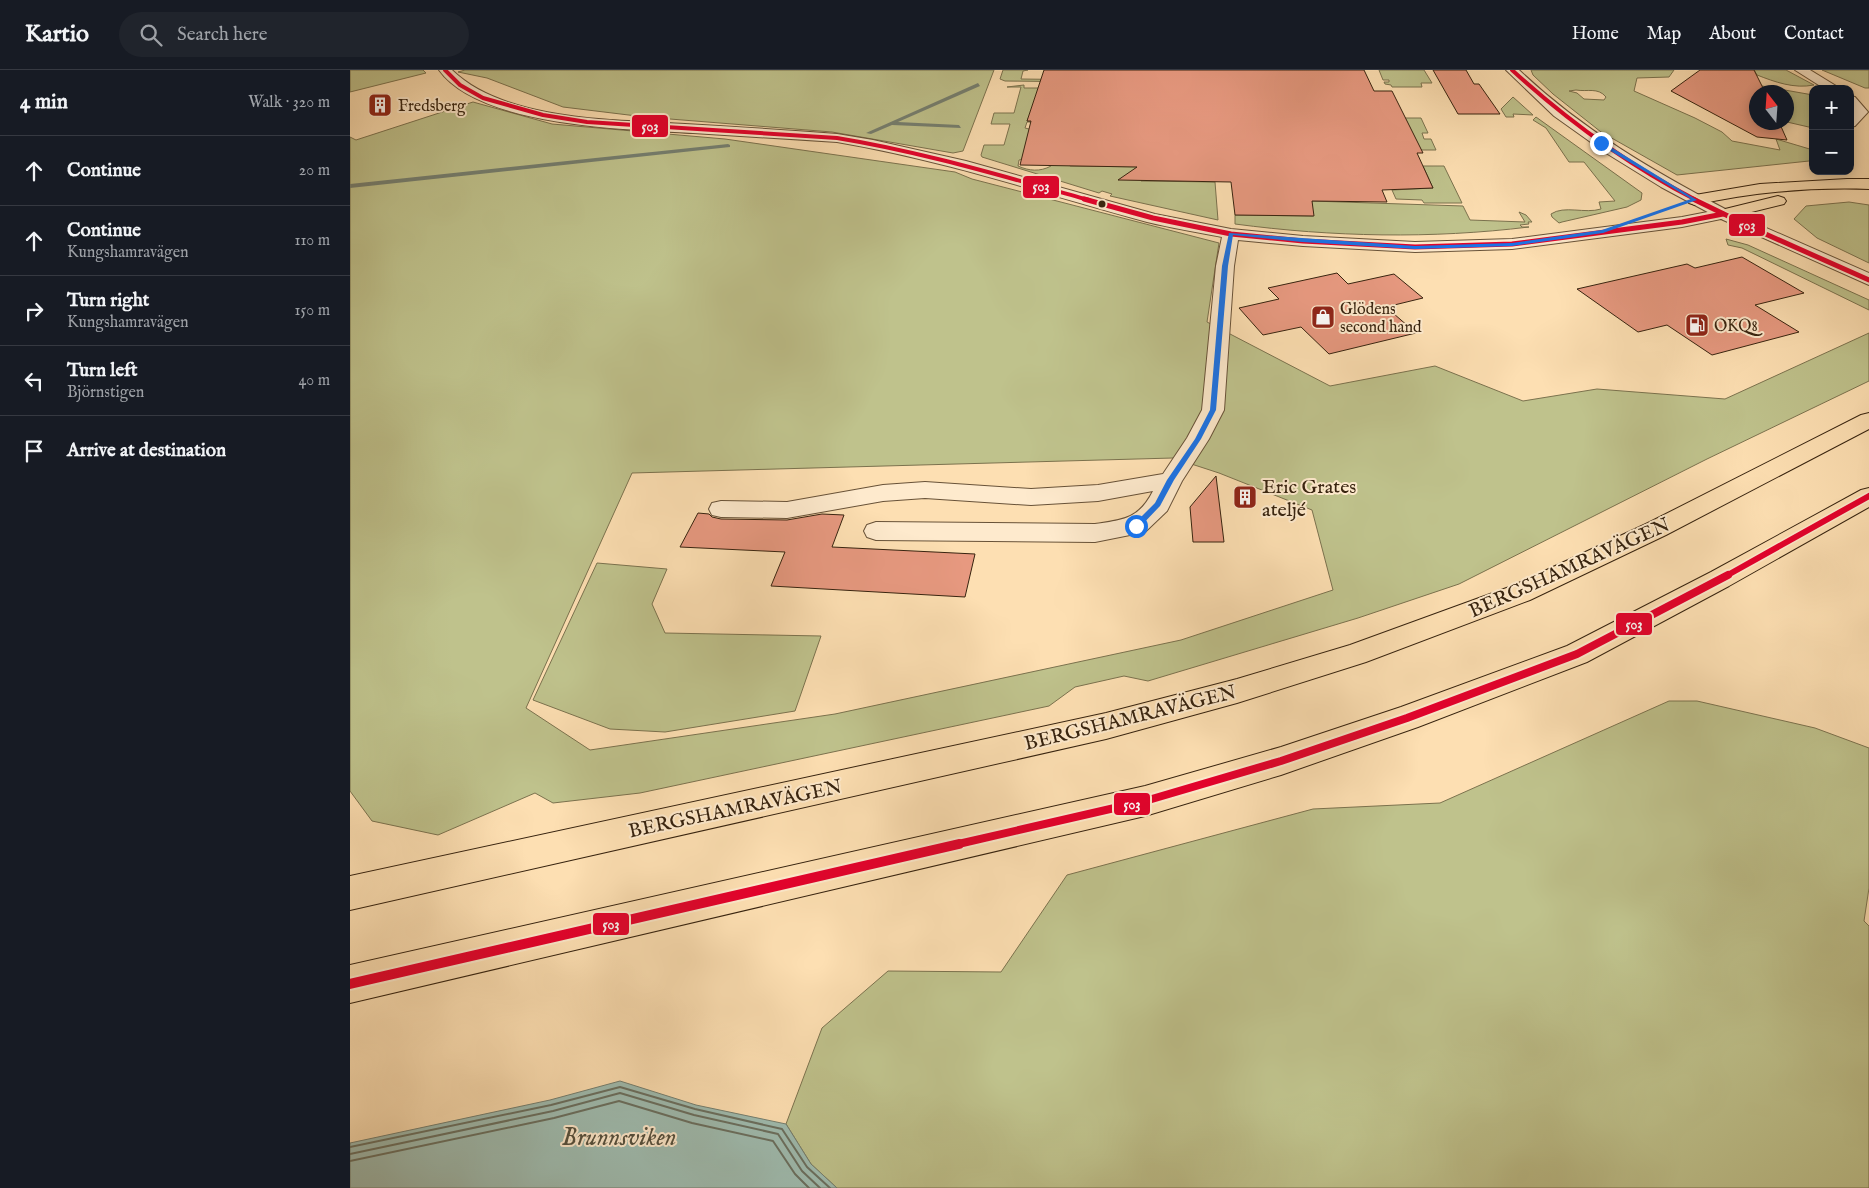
<!DOCTYPE html>
<html lang="en">
<head>
<meta charset="utf-8">
<style>
	:root { --surface:#171b24; --page:#20242c; --text:#f1f3f6; --muted:#9ea1a6; --line:#363941 }
	body { margin:0; font-family:"IM FELL English",serif; background:var(--page); color:var(--text) }
	.controls { position:absolute; right:15px; top:15px; display:grid; overflow:hidden; border-radius:10px; box-shadow:0 2px 12px #0003 }
	.controls button { width:45px; height:45px; display:grid; place-items:center; padding:0; border:0; border-bottom:1px solid var(--line); background:var(--surface); color:var(--text); font:25px sans-serif }
	.compass { position:absolute; left:1399px; top:15px; width:45px; height:45px; border-radius:50%; background:var(--surface); box-shadow:0 2px 12px #0003; rotate:343deg }
	.stop { position:absolute; width:15px; height:15px; margin:-11px; border:4px solid #1a73e8; border-radius:50%; background:#fff }
	.stop.end { background:#1a73e8; border-color:#fff; box-shadow:0 1px 5px #0008 }
	.list { margin:0; padding:0; list-style:none }
	h2 { display:flex; justify-content:space-between; align-items:center; height:65px; margin:0; padding:0 20px; font-size:21px }
	h2 small { font-size:16px; font-weight:400; color:var(--muted) }
	.list li { display:grid; grid-template-columns:32px 1fr auto; gap:15px; align-items:center; box-sizing:border-box; height:70px; padding:0 20px; border-top:1px solid var(--line) }
	.list b { display:block; font-size:19px; white-space:nowrap }
	.list p { margin:0; font-size:16px; white-space:nowrap; color:var(--muted) }
	.list em { font-size:16px; font-style:normal; color:var(--muted) }
	.icon { flex:none; width:28px; height:28px; fill:none; stroke:currentColor; stroke-width:2; stroke-linecap:round; stroke-linejoin:round }
	.map { position:relative; flex:none; width:1519px; height:1118px; overflow:hidden }
	header { display:flex; align-items:center; gap:30px; box-sizing:border-box; height:70px; padding:0 25px; background:var(--surface); border-bottom:1px solid var(--line) }
	header strong { font-size:24px }
	nav { display:flex; gap:28px; margin-inline-start:auto; font-size:18px }
	.search { width:350px; height:45px; background:var(--page); display:flex; align-items:center; gap:12px; box-sizing:border-box; padding:0 18px; border-radius:28px; color:var(--muted); font-size:19px }
	main { display:flex }
	aside { flex:1; background:var(--surface) }
	.map>svg:first-child { display:block }
	.green { fill:#bfc28c; stroke:#7b724e; fill-rule:evenodd }
	.water { fill:#9fbcb0; stroke:#757f70 }
	.lines { fill:none; stroke-linecap:round; stroke-linejoin:round }
	.shore { stroke:#6b7060; stroke-width:2 }
	.stream { fill:#757f70; fill-rule:evenodd }
	.building { fill:#e79980; stroke:#37230f }
	.minor-casing { stroke:#685238; stroke-width:2 }
	.tertiary-casing { stroke:#685238; stroke-width:2 }
	.trunk-casing { stroke:#37230f; stroke-width:2 }
	.minor { fill:#feeacd; fill-rule:evenodd }
	.tertiary { fill:#feeacd; fill-rule:evenodd }
	.trunk { fill:#fddfb2; fill-rule:evenodd }
	.bus-1-far4-casing { stroke:#feeacd; stroke-width:5.5 }
	.bus-1-far3-casing { stroke:#feeacd; stroke-width:8 }
	.bus-1-far2-casing { stroke:#feeacd; stroke-width:9 }
	.bus-1-far1-casing { stroke:#feeacd; stroke-width:12 }
	.bus-1-casing { stroke:#feeacd; stroke-width:14 }
	.bus-1-far4 { stroke:#e4002b; stroke-width:4 }
	.bus-1-far3 { stroke:#e4002b; stroke-width:5 }
	.bus-1-far2 { stroke:#e4002b; stroke-width:6 }
	.bus-1-far1 { stroke:#e4002b; stroke-width:8 }
	.bus-1 { stroke:#e4002b; stroke-width:10 }
	.route { fill:#1a73e8 }
	.bus-dot { fill:#37230f; stroke:#feeacd; stroke-width:2 }
	.labels { text-anchor:middle; stroke-width:4; stroke-linejoin:round; paint-order:stroke }
	.far-poi-label { font-size:16px; fill:#37230f; stroke:#feeacd; text-anchor:start }
	.poi-label { font-size:20px; fill:#37230f; stroke:#feeacd; text-anchor:start }
	.street-label { font-size:20px; fill:#37230f; stroke:#feeacd }
	.near-water-label { font-size:25px; font-style:italic; fill:#56513f; stroke:#feeacd }
	.line-badge { stroke:#feeacd; stroke-width:2 }
	.badge-label { font-size:14px; text-anchor:middle; font-weight:bold; fill:#fff }
</style>
</head>
<body>
<header>
<strong>Kartio</strong>
<div class="search"><svg class="icon" aria-label="search" viewBox="0 0 24 24"><circle cx="10" cy="10" r="6"/><path d="M15 15l6 6"/></svg>Search here</div>
<nav><a>Home</a><a>Map</a><a>About</a><a>Contact</a></nav>
</header>
<main>
<aside>
<h2>4 min<small>Walk · 320 m</small></h2>
<ul class="list">
<li><svg class="icon" aria-label="ahead" viewBox="0 0 24 24"><path d="M12 20V5M6 11l6-6 6 6"/></svg><div><b>Continue</b></div><em>20 m</em></li>
<li><svg class="icon" aria-label="ahead" viewBox="0 0 24 24"><path d="M12 20V5M6 11l6-6 6 6"/></svg><div><b>Continue</b><p>Kungshamravägen</p></div><em>110 m</em></li>
<li><svg class="icon" aria-label="right" viewBox="0 0 24 24"><path d="M7 20v-9h11M14 6l5 5-5 5"/></svg><div><b>Turn right</b><p>Kungshamravägen</p></div><em>150 m</em></li>
<li><svg class="icon" aria-label="left" viewBox="0 0 24 24"><path d="M17 20v-9H6M10 6l-5 5 5 5"/></svg><div><b>Turn left</b><p>Björnstigen</p></div><em>40 m</em></li>
<li><svg class="icon" aria-label="arrive" viewBox="0 0 24 24"><path d="M6 21V4h12l-3 4 3 4H6"/></svg><div><b>Arrive at destination</b></div></li>
</ul>
</aside>
<div class="map">
<svg width="1519" height="1118" viewBox="0 0 1519 1118">
	<rect width="100%" height="100%" fill="#fddfb2"/>
	<filter id="stains"><feTurbulence type="fractalNoise" baseFrequency=".004" numOctaves="4"/><feColorMatrix values="0 0 0 0 .2 0 0 0 0 .09 0 0 0 0 .02 0 0 0 .5 -.17"/></filter>
	<radialGradient id="worn" r=".72"><stop offset=".6" stop-color="#630" stop-opacity="0"/><stop offset="1" stop-color="#630" stop-opacity=".3"/></radialGradient>
	<!-- green -->
	<g class="green">
		<polygon points="0,0 73,0 76,3 0,22"/>
		<polygon points="115,0 644,0 613,81 603,83 482,62 295,47 213,37 137,8 108,2"/>
		<polygon points="653,0 678,0 673,1 671,9 754,10 747,12 655,11 650,9"/>
		<polygon points="1029,0 1074,0 1082,13 1071,13 1072,17 1042,17 1041,15 1035,14 1034,12 1039,12 1039,10 1033,10"/>
		<path d="M1181 0H1324L1319 7 1287 8 1284 21 1345 48 1372 62 1382 71 1430 80 1426 69 1463 80V89L1459 91 1327 105 1251 62 1203 24 1183 5ZM1226 20C1237 22 1248 17 1256 27L1254 30 1234 29 1227 23 1219 21Z"/>
		<path d="M1404 0H1436L1464 15C1444 19 1425 12 1407 5Z"/>
		<polygon points="1472,0 1519,0 1519,18 1515,18"/>
		<path d="M674 15V18H689L682 47 678 48 677 51 681 52H677L675 58 679 59 720 96 802 97 791 111 865 112 868 150 760 126 762 124 752 121 749 123 632 87 631 85 634 75H654L660 54H641L644 43H664L671 17H657ZM675 89 697 91 701 96C690 102 679 101 668 96L669 90Z"/>
		<polygon points="1412,16 1463,25 1463,58 1437,52 1436,22 1406,22 1406,37 1396,32"/>
		<polygon points="1163,27 1183,45 1163,44 1164,47 1156,47 1151,39"/>
		<path d="M123 32 202 54 375 69 605 102 622 109 869 173 857 252 980 316 1085 296 1173 331 1247 319 1375 329 1519 263V311L1357 389 1109 514 1008 548 798 611 774 606 725 617 699 636 290 723 203 733 185 723 88 765 22 751 0 721V67L6 70ZM823 388 869 403 962 440 983 520 831 570 485 644 240 680 176 638 282 403Z"/>
		<path d="M1186 47 1292 123 1291 130 1277 137 1212 152 1209 153 1202 147 1201 144C1214 135 1235 144 1251 139L1249 132 1265 131 1234 92H1219L1196 58 1183 50Z"/>
		<polygon points="1051,48 1071,48 1078,63 1072,63 1074,69 1081,69 1086,80 1071,80"/>
		<polygon points="1073,96 1094,96 1112,133 1074,133 1072,130 1046,129 1042,120 1083,118"/>
		<path d="M961 131 1113 136 1120 150 1175 152 1169 142 1176 145 1182 152H1178L1179 154 1170 155 1172 157H1179C1081 169 983 167 885 154V145L963 146Z"/>
		<polygon points="1499,132 1519,135 1519,193 1467,168 1444,149 1456,136"/>
		<polygon points="1376,169 1398,175 1519,230 1519,240 1392,178 1378,175"/>
		<polygon points="247,493 317,499 302,534 315,563 471,566 445,641 315,662 260,659 183,630"/>
		<polygon points="1319,631 1347,631 1465,658 1519,678 1519,818 1514,851 1519,856 1519,1118 487,1118 461,1094 436,1054 472,958 538,901 651,902 717,805 963,739 1090,733"/>
	</g>
	<!-- water -->
	<polygon class="water" points="270,1011 346,1035 436,1054 461,1094 487,1118 0,1118 0,1073 200,1030"/>
	<g class="lines">
		<!-- shore -->
		<g class="shore">
			<polyline points="0,1077 201,1035 270,1017 345,1039 432,1059 457,1097 480,1118"/>
			<polyline points="0,1084 203,1041 270,1023 344,1045 428,1064 452,1101 470,1118"/>
			<polyline points="0,1091 204,1048 269,1031 342,1053 423,1071 445,1104 459,1118"/>
		</g>
		<!-- stream -->
		<g class="stream">
			<polygon points="628,13 630,16 548,52 609,55 611,58 542,55 521,64 516,63"/>
			<polygon points="378,74 380,75 380,77 0,118 0,114"/>
		</g>
	</g>
	<!-- building -->
	<g class="building">
		<polygon points="694,0 1014,0 1024,21 1042,21 1073,83 1067,83 1083,118 1032,120 1037,132 962,131 964,146 885,145 881,112 768,110 787,97 670,95 681,51 677,51"/>
		<polygon points="1083,0 1116,0 1124,14 1129,14 1150,44 1108,44"/>
		<polygon points="1350,0 1404,0 1415,22 1406,22 1406,52 1429,52 1437,70 1407,67 1321,21"/>
		<polygon points="1392,187 1454,223 1405,235 1449,262 1362,285 1317,255 1288,262 1227,219 1337,194 1345,198"/>
		<polygon points="987,203 998,214 1044,204 1073,228 1036,237 1066,263 979,284 951,257 913,265 889,238 929,229 918,218"/>
		<polygon points="866,406 874,472 843,472 840,437"/>
		<polygon points="348,443 359,444 362,447 371,449 437,450 472,444 494,445 482,477 625,484 615,527 421,516 435,482 330,477"/>
	</g>
	<g class="lines">
		<!-- minor casing -->
		<g class="minor-casing">
			<g id="minor">
				<path d="M89 0H102C154 51 265 50 335 54 386 57 436 60 487 64L523 70 616 91 805 144 881 159 953 166 1065 172 1162 169 1332 147 1373 139 1519 203V215L1371 149 1332 157 1162 179 1065 182 953 176 888 170 884 196 874 340 859 369 832 411 817 441 795 462 745 472 526 470 517 467 514 461 517 455 526 452 745 454C773 450 789 449 803 421L748 431 681 435 575 428 533 431 437 448 371 447 362 445 359 439 362 433 371 431 437 432 533 415 575 412 681 419 748 415 813 404 837 368 852 340 866 196 872 167C847 162 822 158 797 152 694 124 593 90 487 72 439 69 391 66 343 63 277 59 130 57 89 0Z"/>
				<polygon points="1445,0 1460,0 1491,19 1475,19"/>
				<polygon points="1500,26 1505,27 1518,42 1505,56 1500,57 1500,45 1503,42 1500,38"/>
			</g>
		</g>
		<!-- tertiary casing -->
		<g class="tertiary-casing">
			<path id="tertiary" d="M1156 0H1169C1231 59 1303 101 1379 141L1381 144 1379 147H1367L1311 117 1256 83 1204 46Z"/>
		</g>
		<!-- trunk casing -->
		<g class="trunk-casing">
			<g id="trunk">
				<path d="M1497 109H1519V119C1460 117 1403 122 1345 135L1339 133 1337 130 1339 127 1345 125 1410 114Z"/>
				<polygon points="1428,126 1434,128 1436,131 1434,134 1373,149 1367,147 1365,144 1367,141"/>
				<polygon points="1519,343 1519,359 1316,465 1180,530 1016,592 887,633 756,669 0,840 0,806 756,643 887,609 1000,575 1162,516 1298,453 1511,345"/>
				<polygon points="1519,418 1519,437 1379,516 1237,592 1068,657 931,705 795,746 0,933 0,895 795,716 931,677 1051,637 1217,576 1361,502 1511,420"/>
			</g>
		</g>
		<!-- minor -->
		<use href="#minor" class="minor"/>
		<!-- tertiary -->
		<use href="#tertiary" class="tertiary"/>
		<!-- trunk -->
		<use href="#trunk" class="trunk"/>
		<!-- bus-1-far4 casing -->
		<g class="bus-1-far4-casing">
			<g id="bus-1-far4">
				<path d="M95 0 110 15 133 28 193 45 237 52 487 68C573 82 655 107 739 130"/>
				<path d="M1162 0C1218 51 1278 95 1346 130"/>
			</g>
		</g>
		<!-- bus-1-far3 casing -->
		<g class="bus-1-far3-casing">
			<g id="bus-1-far3">
				<polyline points="734,129 803,148 881,164 953,171 1065,177 1162,174 1332,152 1373,144"/>
				<polyline points="1343,129 1411,162 1519,210"/>
			</g>
		</g>
		<!-- bus-1-far2 casing -->
		<g class="bus-1-far2-casing">
			<polyline id="bus-1-far2" points="1376,506 1519,426"/>
		</g>
		<!-- bus-1-far1 casing -->
		<g class="bus-1-far1-casing">
			<polyline id="bus-1-far1" points="604,775 795,731 931,691 1057,648 1227,584 1378,505"/>
		</g>
		<!-- bus-1 casing -->
		<g class="bus-1-casing">
			<polyline id="bus-1" points="0,914 609,774"/>
		</g>
		<!-- bus-1-far4 -->
		<use href="#bus-1-far4" class="bus-1-far4"/>
		<!-- bus-1-far3 -->
		<use href="#bus-1-far3" class="bus-1-far3"/>
		<!-- bus-1-far2 -->
		<use href="#bus-1-far2" class="bus-1-far2"/>
		<!-- bus-1-far1 -->
		<use href="#bus-1-far1" class="bus-1-far1"/>
		<!-- bus-1 -->
		<use href="#bus-1" class="bus-1"/>
	</g>
	<!-- route -->
	<polygon class="route" points="1251,71 1347,130 1253,163 1162,176 1065,179 952,172 883,165 878,196 866,340 851,369 824,410 810,436 789,458 784,458 784,454 805,433 817,410 845,369 860,340 872,196 879,163 1065,176 1162,173 1252,160 1341,129 1249,74"/>
	<!-- icons -->
	<defs>
		<g id="building-square" transform="scale(1.25)"><rect x="-9" y="-9" width="18" height="18" rx="4" fill="#8f2418" stroke="#feeacd"/><path d="M-4-6H4V6H1V3H-1V6H-4ZM-2.5-4.3h1.7v1.8h-1.7ZM.8-4.3h1.7v1.8H.8ZM-2.5-1h1.7V.8h-1.7ZM.8-1h1.7V.8H.8Z" fill="#fff"/></g>
		<g id="shop-square" transform="scale(1.25)"><rect x="-9" y="-9" width="18" height="18" rx="4" fill="#8f2418" stroke="#feeacd"/><path d="M-5-2.5h2.3a2.7 3.5 0 0 1 5.4 0H5L5.5 6h-11ZM-1.5-2.5h3a1.5 2.3 0 0 0-3 0Z" fill="#fff"/></g>
		<g id="fuel-square" transform="scale(1.25)"><rect x="-9" y="-9" width="18" height="18" rx="4" fill="#8f2418" stroke="#feeacd"/><path d="M-5.5-6h7V0h2V4h1.3V-2.5L3-4.5l.8-.8L6-3V5H2.5V1h-1V6h-7ZM-4.2-4.7v3.2H.2V-4.7Z" fill="#fff"/></g>
	</defs>
	<g fill-rule="evenodd">
		<use href="#building-square" x="30" y="35"/>
		<use href="#shop-square" x="973" y="247"/>
		<use href="#fuel-square" x="1347" y="255"/>
		<use href="#building-square" x="895" y="427"/>
	</g>
	<!-- markers -->
	<circle class="bus-dot" cx="752" cy="134" r="4.5"/>
	<g class="labels">
		<!-- far-poi labels -->
		<g class="far-poi-label">
			<text x="48" y="41">Fredsberg</text>
			<text x="990" y="244">Glödens<tspan x="990" dy="18">second hand</tspan></text>
			<text x="1364" y="261">OKQ8</text>
		</g>
		<!-- poi labels -->
		<g class="poi-label">
			<text x="912" y="423">Eric Grates<tspan x="912" dy="23">ateljé</tspan></text>
		</g>
		<!-- street labels -->
		<g class="street-label">
			<text transform="translate(1219 497) rotate(-24)" y="7">BERGSHAMRAVÄGEN</text>
			<text transform="translate(780 647) rotate(-14)" y="7">BERGSHAMRAVÄGEN</text>
			<text transform="translate(385 738) rotate(-12)" y="7">BERGSHAMRAVÄGEN</text>
		</g>
		<!-- near-water labels -->
		<g class="near-water-label">
			<text x="269" y="1075">Brunnsviken</text>
		</g>
	</g>
	<g class="line-badge">
		<rect x="281" y="44" width="38" height="24" rx="5" fill="#e4002b"/>
		<rect x="672" y="105" width="38" height="24" rx="5" fill="#e4002b"/>
		<rect x="1378" y="143" width="38" height="24" rx="5" fill="#e4002b"/>
		<rect x="1265" y="542" width="38" height="24" rx="5" fill="#e4002b"/>
		<rect x="763" y="722" width="38" height="24" rx="5" fill="#e4002b"/>
		<rect x="242" y="842" width="38" height="24" rx="5" fill="#e4002b"/>
	</g>
	<g class="badge-label">
		<text x="300" y="61">503</text>
		<text x="691" y="121">503</text>
		<text x="1397" y="160">503</text>
		<text x="1284" y="559">503</text>
		<text x="782" y="739">503</text>
		<text x="261" y="859">503</text>
	</g>
	<rect width="100%" height="100%" filter="url(#stains)"/>
	<rect width="100%" height="100%" fill="url(#worn)"/>
</svg>
<div class="controls">
<button>+</button>
<button>−</button>
</div>
<svg class="compass" viewBox="-18 -18 36 36"><path d="M0-13l5 13h-10z" fill="#e53935"/><path d="M0 13l5-13h-10z" fill="#9ea1a6"/></svg>
<div class="stop" style="left:786px;top:456px"></div>
<div class="stop end" style="left:1251px;top:73px"></div>
</div>
</main>
</body>
</html>
